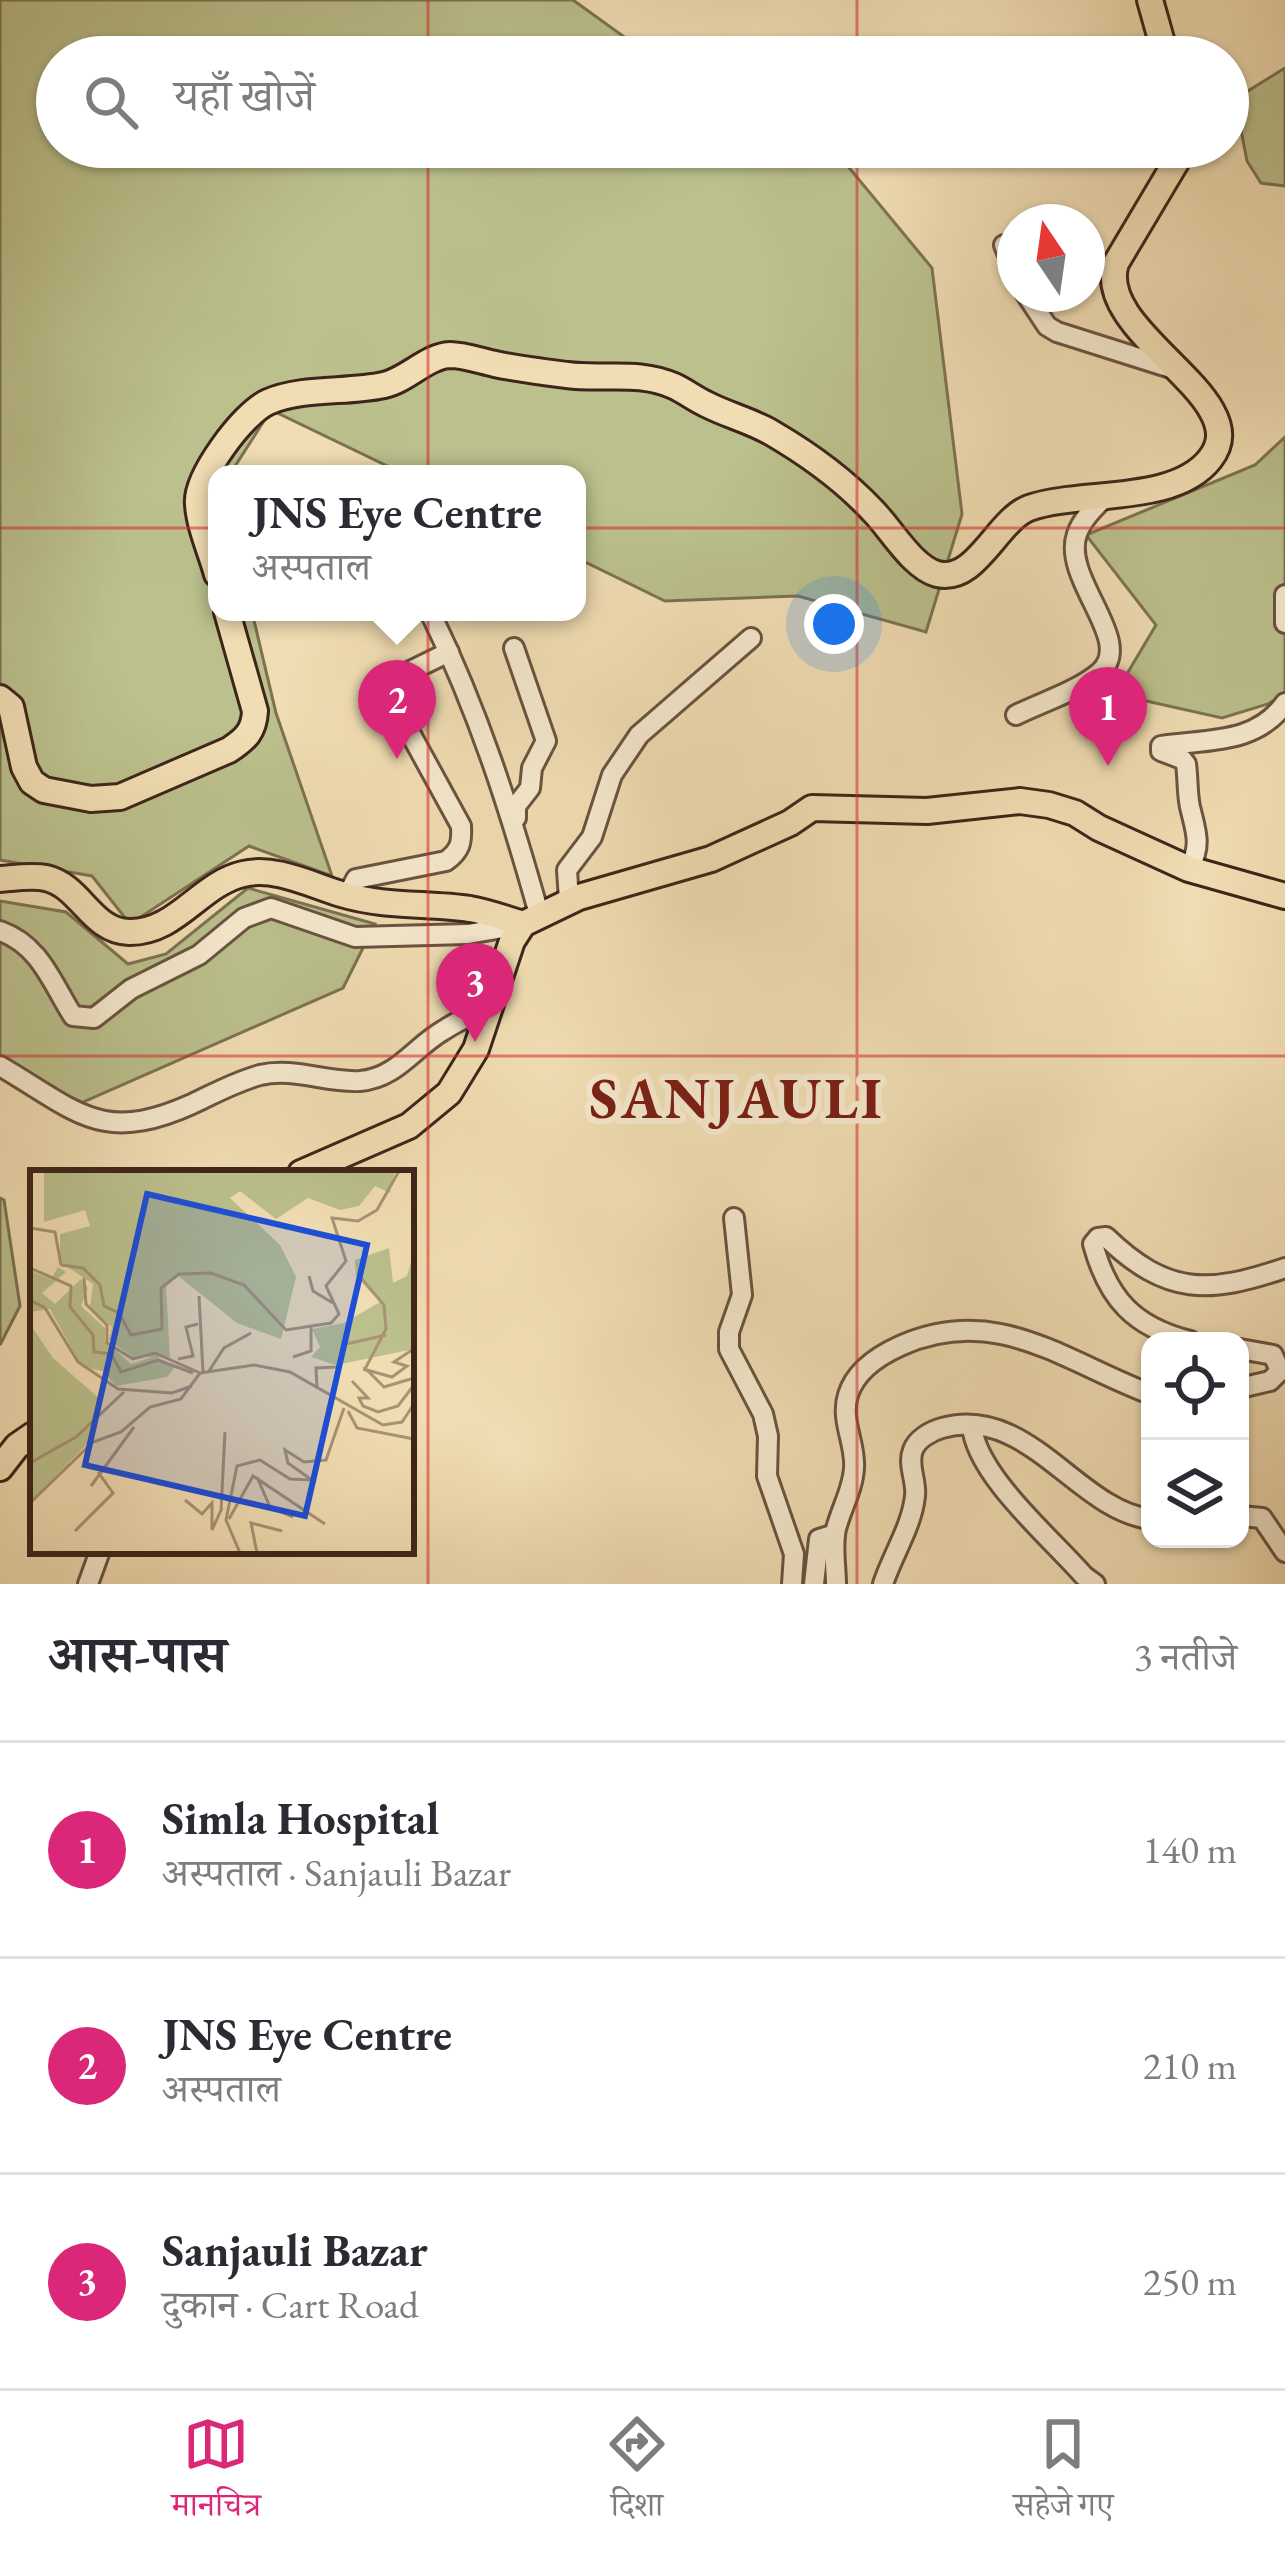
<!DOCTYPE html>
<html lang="hi">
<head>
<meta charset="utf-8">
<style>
	:root { --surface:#fff; --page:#f2f2f3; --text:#2b2b33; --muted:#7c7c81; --line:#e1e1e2; --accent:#db2777 }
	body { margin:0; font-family:"EB Garamond","Noto Serif Devanagari",serif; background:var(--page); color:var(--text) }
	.controls { position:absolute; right:36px; bottom:36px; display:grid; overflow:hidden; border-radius:24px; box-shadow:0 3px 9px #0004 }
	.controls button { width:108px; height:108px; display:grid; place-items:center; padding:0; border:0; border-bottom:3px solid var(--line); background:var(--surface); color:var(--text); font:60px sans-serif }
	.compass { position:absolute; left:997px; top:204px; width:108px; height:108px; border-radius:50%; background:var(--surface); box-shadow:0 3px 9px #0004; rotate:347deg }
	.you { position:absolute; left:834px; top:624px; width:42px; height:42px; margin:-30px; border:9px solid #fff; border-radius:50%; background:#1a73e8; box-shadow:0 0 0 18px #1a73e833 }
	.badge { display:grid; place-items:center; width:78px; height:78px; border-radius:50%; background:var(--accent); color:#fff; font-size:39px; font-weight:700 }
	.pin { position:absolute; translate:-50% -99px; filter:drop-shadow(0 3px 6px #0008) }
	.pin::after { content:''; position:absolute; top:63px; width:42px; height:36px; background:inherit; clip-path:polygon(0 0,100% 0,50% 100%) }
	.popup { position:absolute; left:208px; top:465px; width:378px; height:156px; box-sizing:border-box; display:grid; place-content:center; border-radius:24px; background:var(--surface); filter:drop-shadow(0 3px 9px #0005); font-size:39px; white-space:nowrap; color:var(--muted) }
	.popup b { font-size:45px; color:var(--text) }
	.popup::after { content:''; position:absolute; left:50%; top:100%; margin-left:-24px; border:24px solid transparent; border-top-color:var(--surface) }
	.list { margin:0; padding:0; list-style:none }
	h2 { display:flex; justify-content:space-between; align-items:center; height:156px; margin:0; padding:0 48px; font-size:51px }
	h2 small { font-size:39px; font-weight:400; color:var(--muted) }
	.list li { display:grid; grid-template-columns:78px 1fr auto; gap:36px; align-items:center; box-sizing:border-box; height:216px; padding:0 48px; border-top:3px solid var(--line) }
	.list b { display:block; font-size:45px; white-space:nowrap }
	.list p { margin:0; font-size:39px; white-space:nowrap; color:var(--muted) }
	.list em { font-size:39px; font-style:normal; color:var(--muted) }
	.icon { flex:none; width:66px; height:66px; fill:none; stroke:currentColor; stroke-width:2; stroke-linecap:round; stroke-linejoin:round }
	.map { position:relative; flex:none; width:1285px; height:1584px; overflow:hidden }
	.search { position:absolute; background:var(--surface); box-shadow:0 3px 9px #0004; left:36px; right:36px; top:36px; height:132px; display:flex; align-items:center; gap:30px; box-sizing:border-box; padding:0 42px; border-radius:66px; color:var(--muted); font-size:45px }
	.sheet { height:804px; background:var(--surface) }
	nav { display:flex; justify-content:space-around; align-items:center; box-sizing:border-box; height:168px; border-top:3px solid var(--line); background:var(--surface); font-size:33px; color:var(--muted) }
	nav a { display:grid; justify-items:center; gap:6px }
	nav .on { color:var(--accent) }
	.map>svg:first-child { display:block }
	.green { fill:#bbc08c; stroke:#7c7252; stroke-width:3 }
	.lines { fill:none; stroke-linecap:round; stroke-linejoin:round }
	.minor-casing { stroke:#6a5340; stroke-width:24 }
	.major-casing { stroke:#3d2519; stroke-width:30 }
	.minor { stroke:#f6e9ce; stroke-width:18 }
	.major { stroke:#f1ddb3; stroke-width:24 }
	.grid { fill:none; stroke:#d62828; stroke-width:3; stroke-opacity:0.55 }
	.labels { text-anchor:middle; stroke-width:12; stroke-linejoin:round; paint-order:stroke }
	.district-label { font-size:57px; font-weight:bold; letter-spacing:3px; fill:#7a1f14; stroke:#f6e9ce }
	.inset-road { fill:none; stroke:#a99375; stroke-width:3 }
	.view { fill:#1d4ed8; fill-opacity:0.15; stroke:#1d4ed8; stroke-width:6 }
	.inset-edge { fill:none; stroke:#3d2519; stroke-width:6 }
</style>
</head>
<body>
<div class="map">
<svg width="1285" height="1584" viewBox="0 0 1285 1584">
	<rect width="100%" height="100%" fill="#f1ddb3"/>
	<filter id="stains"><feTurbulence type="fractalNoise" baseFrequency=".00167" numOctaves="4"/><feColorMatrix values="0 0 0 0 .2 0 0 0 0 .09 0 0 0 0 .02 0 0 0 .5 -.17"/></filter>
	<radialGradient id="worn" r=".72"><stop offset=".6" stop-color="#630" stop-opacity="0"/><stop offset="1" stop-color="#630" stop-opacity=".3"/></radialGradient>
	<!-- green -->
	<g class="green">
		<polygon points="0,0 573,0 652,57 57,57 57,147 832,147 932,268 962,514 926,632 798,596 665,601 577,558 577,474 404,474 271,410 230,474 217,474 217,612 252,612 276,713 332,876 249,846 130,924 92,876 0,860"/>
		<polygon points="1285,68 1285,186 1261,183 1247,161 1235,99"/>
		<polygon points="1285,437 1285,693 1268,704 1222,718 1115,694 1156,625 1086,535 1255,465"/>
		<polygon points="248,888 375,924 343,988 74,1106 0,1055 0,901 66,912 128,964 166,954"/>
		<polygon points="0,1198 4,1200 20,1306 0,1345"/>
	</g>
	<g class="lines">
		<!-- minor casing -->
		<g class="minor-casing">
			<g id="minor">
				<polyline points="1004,245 1015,271"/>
				<polyline points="1026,294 1047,326 1057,332 1174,369"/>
				<polyline points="1285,595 1285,623"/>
				<path d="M430 612C479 713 509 807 539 914"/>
				<polyline points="514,648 546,741 532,768 530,788 516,806 516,818"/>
				<path d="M1016 715C1042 702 1078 691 1100 672 1136 641 1061 579 1077 534 1082 519 1094 508 1105 497"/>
				<path d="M1189 869C1202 845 1196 832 1190 807 1187 793 1188 778 1186 764L1182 759 1161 751V746C1205 739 1256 745 1285 703"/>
				<path d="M347 896 356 879 446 861C460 851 462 843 461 826L386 689 396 678 449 652"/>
				<polyline points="569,900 567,870 592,837 612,775 639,735 751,638"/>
				<path d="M0 931C40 945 52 983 73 1016L94 1018 131 989 199 955 244 918 271 908 355 937 468 934 519 925"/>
				<path d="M0 1066C77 1111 101 1145 192 1104 215 1093 235 1082 260 1075 294 1067 326 1083 360 1081 397 1078 414 1047 444 1030 459 1020 476 1013 493 1004"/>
				<polyline points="734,1218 742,1295 729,1332 729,1349 763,1414 768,1436 767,1476 794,1554 792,1584"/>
				<path d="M1190 1341C1134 1327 1108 1299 1093 1244L1098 1238 1106 1237C1167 1296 1209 1294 1285 1268"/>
				<polyline points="1240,1349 1273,1355 1280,1371 1270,1381 1240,1388"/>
				<path d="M972 1426C976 1475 1051 1538 1084 1576L1095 1584"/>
				<polyline points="1240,1516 1262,1518 1285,1552"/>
				<polyline points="88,1584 100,1551"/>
				<polyline points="814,1584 819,1539 835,1534"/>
				<path d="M836 1584C836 1567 832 1546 836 1529 841 1509 853 1489 854 1468 856 1444 840 1420 848 1395 855 1372 878 1356 900 1346 996 1303 1063 1361 1150 1394"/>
				<path d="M883 1584C892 1556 912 1526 915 1496 917 1481 907 1465 913 1450 917 1439 931 1431 942 1428 1028 1404 1077 1510 1150 1519"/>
			</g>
		</g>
		<!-- major casing -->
		<g class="major-casing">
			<g id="major">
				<polyline points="1150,0 1166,57"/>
				<path d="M217 574C211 552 199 526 198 504 195 478 243 413 268 402 302 387 348 393 384 385 407 380 427 356 450 355 464 355 481 361 495 364 518 369 543 372 567 375 604 380 638 370 674 386 685 391 695 399 706 404 727 415 752 421 772 433 808 454 845 481 873 511 891 529 912 567 937 574 976 584 997 520 1029 508 1080 490 1174 505 1210 459 1259 398 1093 334 1116 263L1185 147"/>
				<path d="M0 698 11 707 24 767 32 782 44 790 91 799 120 797 229 750C246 739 254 731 255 711L227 612"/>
				<path d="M0 879C14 878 32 875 46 878 81 886 91 931 129 932 176 933 200 884 243 874 275 866 311 885 341 894 384 907 426 903 470 909 488 912 506 919 523 924"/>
				<polyline points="301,1173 409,1126 449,1093 476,1049 512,941 523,924 579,897 711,859 790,823 812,808 927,811 1020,801 1049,805 1075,813 1099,828 1189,869 1285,896"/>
				<polyline points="0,1468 17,1446 33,1435"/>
			</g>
		</g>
		<!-- minor -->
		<use href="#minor" class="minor"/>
		<!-- major -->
		<use href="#major" class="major"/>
	</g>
	<!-- grid -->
	<path class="grid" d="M428 0V57M857 0V57M428 147V1584M857 147V1584M0 528H1285M0 1056H1285"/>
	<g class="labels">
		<!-- district labels -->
		<g class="district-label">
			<text x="737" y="1118">SANJAULI</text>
		</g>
	</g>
	<!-- overview -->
	<g transform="translate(30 1170)">
		<rect width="384" height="384" fill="#f1ddb3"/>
		<path d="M14 1H365L360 23 345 16 329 36 310 40 278 28 246 49 210 21 200 28 250 75 266 107 251 169 207 153 147 105 136 117 140 187H103L79 170 82 157 60 138 63 114 30 92V64L60 56 55 40 14 52ZM359 78 363 113 377 106 384 82V179L306 195 281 187 290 177 282 159 314 153 350 132 326 106 325 90ZM28 97 36 102 12 123 25 134 51 109 58 118 51 136 75 158V171L101 194 125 186 145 197 137 207 86 216 73 201 52 197 20 139 0 142V101L21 109ZM0 154 23 188 71 230 62 269 0 332Z" fill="#bbc08c"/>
		<path class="inset-road" d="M0 58 25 62 31 95M31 95 53 98 70 115 74 136 89 143 101 165 132 159 131 118 149 104 181 103 214 115 256 160 301 153 309 144 296 116 316 91 302 48 328 51 347 40 369 1M0 98 41 116 40 137 63 165 64 182 81 184 91 202 128 190 163 203M279 106 283 121 303 133M54 108 56 134 77 155V173L103 189 125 183 170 203M332 109 354 135 356 159 334 201M169 126 173 202M0 130 15 138 48 192 88 219 142 223 162 216M382 180 364 192 377 196 362 207 337 200 354 217 384 208M263 187 281 181V157M148 189 163 186 156 157 168 154M179 201 194 178 221 163M170 203 224 195 260 202 353 255 372 252 384 234M322 211 338 228H329L333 236 348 242 368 236 384 215M287 219 286 198 307 197 316 174 356 165M318 241 327 258 384 269M0 293 46 267 94 222M227 307 240 337 263 347M61 316 104 257M155 330 172 344 182 333V360L192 338M0 333 63 272 91 262 120 237 151 229 170 203M191 341 195 262M199 349 223 306 295 354M45 361 83 323 68 302M210 383 196 350 207 296 230 290 260 309 282 310 258 293 255 280 274 292 296 290 314 238M227 383 221 353 252 361"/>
		<path class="view" d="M117 24 337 75 275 346 55 295Z"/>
		<rect width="384" height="384" class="inset-edge"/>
	</g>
	<rect width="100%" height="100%" filter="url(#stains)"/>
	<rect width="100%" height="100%" fill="url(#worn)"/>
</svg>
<div class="controls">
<button><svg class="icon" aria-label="locate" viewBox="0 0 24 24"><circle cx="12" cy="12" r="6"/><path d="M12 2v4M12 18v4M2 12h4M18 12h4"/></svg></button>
<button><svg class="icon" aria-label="layers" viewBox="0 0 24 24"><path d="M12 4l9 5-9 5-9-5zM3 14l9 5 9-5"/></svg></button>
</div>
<svg class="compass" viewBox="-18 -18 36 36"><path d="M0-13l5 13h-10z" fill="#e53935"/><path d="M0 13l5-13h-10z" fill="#7c7c81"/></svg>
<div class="you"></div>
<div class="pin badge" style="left:1108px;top:766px">1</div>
<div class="pin badge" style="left:397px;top:759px">2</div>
<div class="popup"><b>JNS Eye Centre</b>अस्पताल</div>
<div class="pin badge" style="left:475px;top:1042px">3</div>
<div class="search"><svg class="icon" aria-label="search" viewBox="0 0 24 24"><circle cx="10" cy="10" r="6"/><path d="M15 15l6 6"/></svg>यहाँ खोजें</div>
</div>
<section class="sheet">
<h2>आस-पास<small>3 नतीजे</small></h2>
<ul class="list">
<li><span class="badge">1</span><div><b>Simla Hospital</b><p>अस्पताल · Sanjauli Bazar</p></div><em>140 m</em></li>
<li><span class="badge">2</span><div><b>JNS Eye Centre</b><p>अस्पताल</p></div><em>210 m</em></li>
<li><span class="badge">3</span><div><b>Sanjauli Bazar</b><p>दुकान · Cart Road</p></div><em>250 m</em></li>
</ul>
</section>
<nav>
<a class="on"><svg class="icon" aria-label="map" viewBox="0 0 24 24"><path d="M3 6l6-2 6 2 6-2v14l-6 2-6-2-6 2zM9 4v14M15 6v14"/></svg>मानचित्र</a>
<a><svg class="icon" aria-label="directions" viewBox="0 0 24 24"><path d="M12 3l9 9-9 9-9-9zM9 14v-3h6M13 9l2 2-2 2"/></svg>दिशा</a>
<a><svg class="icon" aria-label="saved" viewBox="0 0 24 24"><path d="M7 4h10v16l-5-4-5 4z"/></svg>सहेजे गए</a>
</nav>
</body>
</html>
